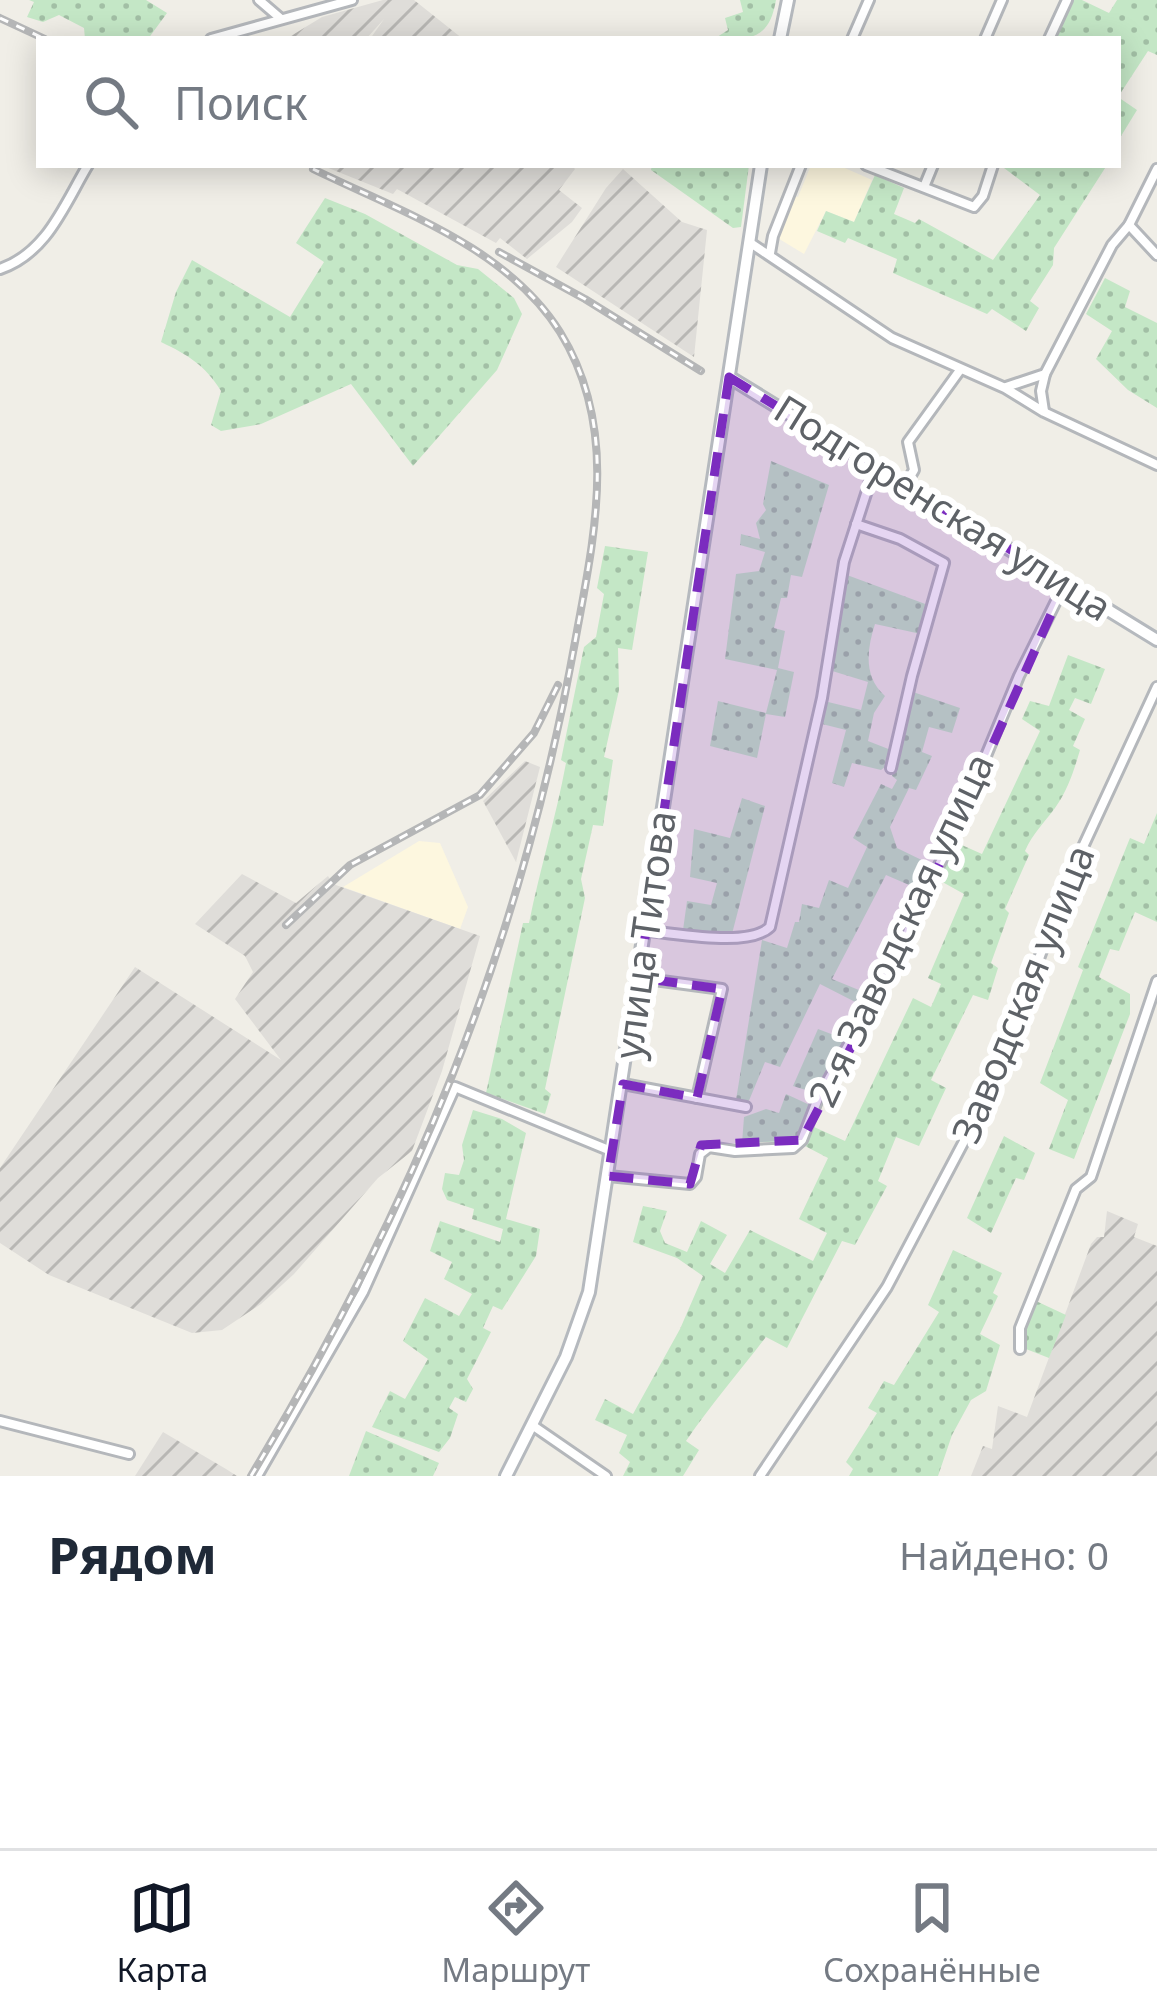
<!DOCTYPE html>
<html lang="ru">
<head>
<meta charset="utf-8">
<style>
	:root { --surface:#fff; --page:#f6f6f7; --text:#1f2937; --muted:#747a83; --line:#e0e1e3; --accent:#111827 }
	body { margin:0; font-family:"Noto Sans",sans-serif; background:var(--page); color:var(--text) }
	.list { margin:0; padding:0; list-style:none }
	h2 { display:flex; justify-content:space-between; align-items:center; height:156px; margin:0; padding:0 48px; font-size:51px }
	h2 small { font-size:39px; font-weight:400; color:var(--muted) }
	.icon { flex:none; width:66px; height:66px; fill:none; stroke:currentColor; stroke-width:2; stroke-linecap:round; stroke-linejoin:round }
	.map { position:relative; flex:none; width:1157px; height:1476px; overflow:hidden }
	.search { position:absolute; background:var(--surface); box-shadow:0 6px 30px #0003; left:36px; right:36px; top:36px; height:132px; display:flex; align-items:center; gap:30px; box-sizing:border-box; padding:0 42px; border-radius:0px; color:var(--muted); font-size:45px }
	.sheet { height:372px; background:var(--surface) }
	nav { display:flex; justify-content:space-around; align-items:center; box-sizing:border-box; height:168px; border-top:3px solid var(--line); background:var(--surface); font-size:33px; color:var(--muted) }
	nav a { display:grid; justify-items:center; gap:6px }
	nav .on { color:var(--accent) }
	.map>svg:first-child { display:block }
	.commercial { fill:#fdf7df }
	.industrial { fill:url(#industrial-furrows) }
	.grass { fill:url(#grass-dots) }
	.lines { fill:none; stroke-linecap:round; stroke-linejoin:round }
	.street-casing { stroke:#b4b7bb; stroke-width:14 }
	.secondary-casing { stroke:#b5b9be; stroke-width:16 }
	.street { stroke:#fff; stroke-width:8 }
	.secondary { stroke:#fff; stroke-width:10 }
	.rail-casing { stroke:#b5b6b7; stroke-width:8 }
	.rail { stroke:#fff; stroke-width:3; stroke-dasharray:9; stroke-linecap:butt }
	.marked { fill:#7b2cbf; fill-opacity:0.2; stroke:#7b2cbf; stroke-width:9; stroke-dasharray:24 15; stroke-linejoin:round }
	.labels { text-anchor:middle; stroke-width:12; stroke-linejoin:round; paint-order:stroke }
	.street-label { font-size:39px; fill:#5e6267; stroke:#fff }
</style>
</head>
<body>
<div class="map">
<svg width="1157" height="1476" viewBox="0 0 1157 1476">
	<defs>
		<pattern id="industrial-furrows" width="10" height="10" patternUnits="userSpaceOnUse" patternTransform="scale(3)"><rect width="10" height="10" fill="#dfddd9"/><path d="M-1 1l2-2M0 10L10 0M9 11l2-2" fill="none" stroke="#b8b7b4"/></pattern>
		<pattern id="grass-dots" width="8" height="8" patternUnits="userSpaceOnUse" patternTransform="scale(3)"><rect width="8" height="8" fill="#c4e7c6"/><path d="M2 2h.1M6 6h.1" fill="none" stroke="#a2bfa5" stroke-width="1.8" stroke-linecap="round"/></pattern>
	</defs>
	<rect width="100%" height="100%" fill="#f0eee7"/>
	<!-- commercial -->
	<g class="commercial">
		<polygon points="811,165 838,165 872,180 854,222 826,211 804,254 776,237 791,196 798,197"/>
		<polygon points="419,841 440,843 468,907 460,929 343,887"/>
	</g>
	<!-- industrial -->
	<g class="industrial">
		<polygon points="383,0 414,0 463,39 370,39 384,19 366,39 286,39 322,17"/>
		<polygon points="321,165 571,165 575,169 559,190 582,208 572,222 527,259 500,238 496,243 397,189 393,194"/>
		<polygon points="623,169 682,222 707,230 694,357 556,267 606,188"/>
		<polygon points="525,761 540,767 516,862 483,801"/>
		<polygon points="242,874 296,903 328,876 333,884 480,936 442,1071 412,1151 378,1178 294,1274 261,1304 222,1330 192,1333 49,1275 0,1243 0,1168 135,967 281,1060 235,999 253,972 245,956 195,924"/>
		<polygon points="1107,1211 1138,1224 1134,1237 1157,1246 1157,1476 971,1476 983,1446 992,1449 998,1406 1027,1417 1091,1244 1097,1237 1104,1237"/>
		<polygon points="163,1432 226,1469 237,1476 135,1476"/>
	</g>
	<!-- grass -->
	<g class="grass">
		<polygon points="29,0 146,0 167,13 148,39 85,39 84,28 59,15 43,22 27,17 34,2"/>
		<path d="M740 0H776C769 41 750 39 714 39L728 30 725 18 743 12Z"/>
		<polygon points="1071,0 1082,0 1109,13 1117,0 1157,0 1157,55 1148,51 1118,97 1137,110 1118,141 1118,39 1055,39"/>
		<polygon points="652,165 749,165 741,227 733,228 651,170"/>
		<polygon points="1000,165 1107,165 1054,248 1053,265 1030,301 1039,308 1026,331 992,309 987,314 893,273 897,259 848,238 845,243 817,231 826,211 854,222 875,175 904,188 894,214 915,223 919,219 993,260 1040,195"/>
		<path d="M325 198 365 214 457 265 478 269 514 298 522 314 497 370 413 466 351 384 261 424 221 431 211 425 221 391C205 365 188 355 161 342L176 292 192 260 290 317 324 262 296 243Z"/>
		<polygon points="1105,278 1130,291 1125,307 1157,323 1157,408 1128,390 1096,359 1112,331 1086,314"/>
		<polygon points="771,461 829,485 802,577 791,575 787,598 781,598 774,628 785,631 778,668 794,672 785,717 766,714 757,758 710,746 718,701 766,713 777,670 725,659 736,574 759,571 765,552 740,545 741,534 760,539 756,523 766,510 763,504"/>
		<path d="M605 546 648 552 632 650 618 648 619 690 604 757 613 760 603 826 593 825 581 879 585 898 545 1089 551 1094 545 1114 486 1093 523 923H529C540 869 556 817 566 763L561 760 584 647 596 637 604 594 597 588Z"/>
		<path d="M847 575 928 605 921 634 875 624C867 649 863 677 885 696L874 713 868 741 891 750 890 763 881 770 852 763 844 787 832 783 846 730 818 723 824 701 861 710 868 682 829 670Z"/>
		<path d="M1068 655 1105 669 1091 704 1075 698 1069 710 1085 719 1073 746 1080 750C1074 770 1068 790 1055 808 1044 823 1033 833 1025 851L1029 855 1005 909 1009 913 991 963 998 968 988 1000 973 995 931 1080 946 1088 919 1146 896 1137 878 1181 887 1186 855 1245 842 1241 787 1348 766 1337C739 1372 711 1405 686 1441L699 1450 683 1476H623L630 1462 619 1453 627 1435 595 1420 605 1399 633 1414 680 1329 703 1276 677 1258 633 1242 643 1206 667 1211 660 1231 665 1243 687 1252 701 1221 727 1235 710 1264 725 1273 750 1230 813 1261 827 1233 799 1219 828 1158 805 1146 814 1127 845 1141 913 998 931 1007 941 984 928 978 964 894 937 879 955 842 982 854 1040 731 1022 719 1030 701 1049 706Z"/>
		<polygon points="913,692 960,708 952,733 929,727 922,752 932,756 916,790 909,788 890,827 897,848 934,866 923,891 886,875 832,979 871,995 865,1007 820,984 780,1067 765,1062 748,1103 736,1100 762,940 787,948 795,922 799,922 802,904 819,908 829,880 848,888 867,847 853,838 881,784 892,789 897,780 892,776"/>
		<polygon points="742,798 765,806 732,934 683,930 687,901 711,905 717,883 690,877 694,829 730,838"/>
		<polygon points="1157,813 1157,922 1135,912 1119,951 1110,949 1099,977 1130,994 1130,1014 1074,1159 1049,1149 1068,1100 1040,1083 1083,970 1078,967 1130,838 1144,844"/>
		<polygon points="818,1029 847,1040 812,1092 793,1086"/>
		<polygon points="786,1094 812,1106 794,1141 742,1143 744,1117 766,1109 779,1113"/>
		<polygon points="473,1110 502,1119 526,1133 506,1219 540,1229 536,1256 502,1310 493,1306 483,1328 491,1332 467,1379 473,1389 466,1402 455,1397 449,1408 458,1414 450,1438 439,1452 372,1427 390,1391 405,1399 428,1359 403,1341 425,1298 459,1316 472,1294 444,1279 452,1262 430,1251 440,1221 500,1242 503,1229 472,1219 474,1209 447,1200 442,1189 445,1173 459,1175 464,1160 462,1145"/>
		<polygon points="1004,1136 1035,1153 1024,1180 1016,1178 991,1233 967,1218"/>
		<polygon points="953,1250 1002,1273 993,1293 998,1296 980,1334 1000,1345 986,1391 971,1400 952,1435 938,1476 849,1476 853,1469 846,1462 877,1413 868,1408 884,1381 894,1385 939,1312 928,1305"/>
		<polygon points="1036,1301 1066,1315 1049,1358 1026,1349 1023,1329"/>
		<polygon points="366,1431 439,1463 433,1476 349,1476"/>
	</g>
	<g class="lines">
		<!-- street casing -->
		<g class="street-casing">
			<g id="street">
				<polyline points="259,0 280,18"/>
				<polyline points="211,39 352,0"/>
				<polyline points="852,39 869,0"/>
				<polyline points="985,39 1002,0"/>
				<polyline points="1049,39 1067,0"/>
				<polyline points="866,165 974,207 983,196 993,165"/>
				<polyline points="924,187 933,165"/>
				<polyline points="1129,225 1157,255"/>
				<polyline points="749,242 892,338 1005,388 1044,412 1157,465"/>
				<polyline points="770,253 773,236 801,165"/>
				<path d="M0 269C47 253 64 205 88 165"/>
				<polyline points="1006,387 1045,374 1112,245 1129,225 1157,169"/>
				<polyline points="1044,411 1041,391 1045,374"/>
				<polyline points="905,485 914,470 908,442 960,370"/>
				<polyline points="856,524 900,539 944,563 912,676 891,768"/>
				<path d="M647 931C676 933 748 948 770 927L822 698 844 562 875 466"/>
				<polyline points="639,978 722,989 697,1098"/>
				<polyline points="623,1084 746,1107"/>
				<polyline points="608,1176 690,1184 696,1177 700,1154 709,1147 735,1151 793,1148 802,1140 819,1096 893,968 925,891 947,850 1019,676 1065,583"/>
				<polyline points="1020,1349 1020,1328 1076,1189 1091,1177 1157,981"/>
				<polyline points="0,1421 129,1454"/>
				<polyline points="532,1425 606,1476"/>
				<polyline points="257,1476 363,1292 455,1087 611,1151"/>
				<polyline points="760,1476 887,1287 971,1128 1001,1062 1069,877 1157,687"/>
			</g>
		</g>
		<!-- secondary casing -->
		<g class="secondary-casing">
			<g id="secondary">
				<polyline points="780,39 788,0"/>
				<polyline points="729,377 1157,640"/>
				<polyline points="506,1476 566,1357 589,1292 761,165"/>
			</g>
		</g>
		<!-- street -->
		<use href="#street" class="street"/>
		<!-- secondary -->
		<use href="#secondary" class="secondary"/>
		<!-- rail casing -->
		<g class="rail-casing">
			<g id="rail">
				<polyline points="0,18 45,39"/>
				<polyline points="499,252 585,299 701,371"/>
				<polyline points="286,925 350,865 480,795 534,733 558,685"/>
				<path d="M251 1476C412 1208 520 950 575 642 594 537 620 429 560 332 507 247 399 211 313 169"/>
			</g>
		</g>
		<!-- rail -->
		<use href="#rail" class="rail"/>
	</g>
	<!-- marked area -->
	<path class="marked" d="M729 377 1065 583 893 968 802 1140 701 1145 690 1184 608 1176 623 1084 697 1098 722 989 639 978Z"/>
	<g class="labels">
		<!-- street labels -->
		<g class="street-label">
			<text transform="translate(943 508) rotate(32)" y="14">Подгоренская улица</text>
			<text transform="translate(901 930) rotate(-65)" y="14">2-я Заводская улица</text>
			<text transform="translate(645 935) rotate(-82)" y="14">улица Титова</text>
			<text transform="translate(1023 994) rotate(-68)" y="14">Заводская улица</text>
		</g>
	</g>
</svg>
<div class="search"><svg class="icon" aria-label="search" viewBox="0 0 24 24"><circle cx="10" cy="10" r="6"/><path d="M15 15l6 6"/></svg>Поиск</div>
</div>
<section class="sheet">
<h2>Рядом<small>Найдено: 0</small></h2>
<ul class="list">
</ul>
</section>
<nav>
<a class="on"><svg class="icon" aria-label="map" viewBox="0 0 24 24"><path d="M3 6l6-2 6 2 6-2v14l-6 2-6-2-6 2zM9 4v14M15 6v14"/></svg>Карта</a>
<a><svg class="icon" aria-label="directions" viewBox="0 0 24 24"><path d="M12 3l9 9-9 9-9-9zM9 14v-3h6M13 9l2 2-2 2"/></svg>Маршрут</a>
<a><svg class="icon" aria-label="saved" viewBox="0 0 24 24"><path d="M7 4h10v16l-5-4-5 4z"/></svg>Сохранённые</a>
</nav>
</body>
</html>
